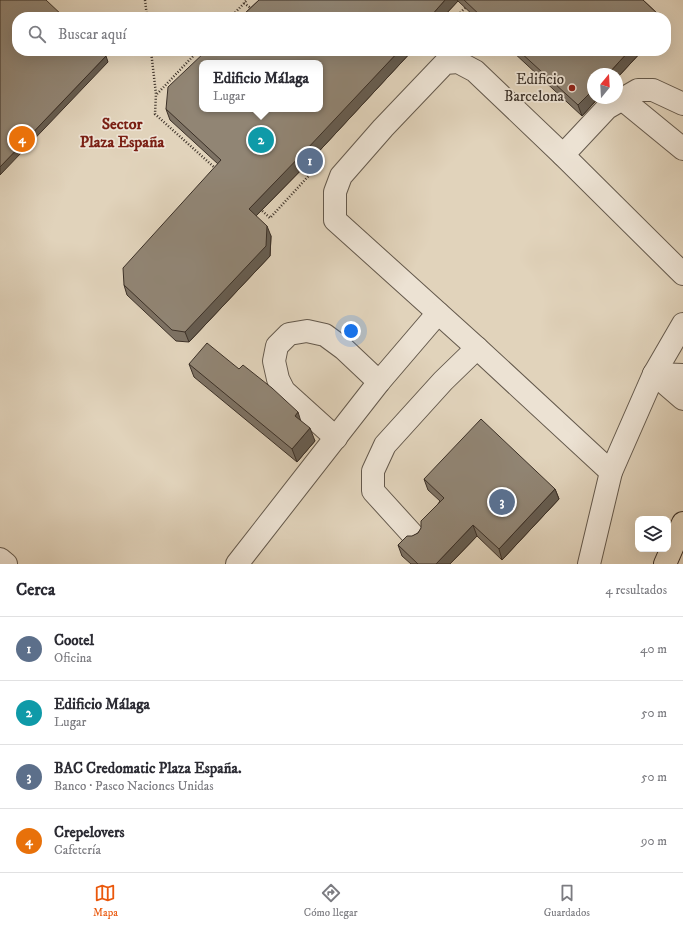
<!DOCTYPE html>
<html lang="es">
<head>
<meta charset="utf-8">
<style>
	:root { --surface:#fff; --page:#f7f7f7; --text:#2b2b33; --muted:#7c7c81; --line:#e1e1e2; --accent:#ea580c }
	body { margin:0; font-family:"IM FELL DW Pica",serif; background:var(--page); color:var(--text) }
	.controls { position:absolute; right:12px; bottom:12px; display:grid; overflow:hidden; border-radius:8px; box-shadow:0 4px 16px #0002 }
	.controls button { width:36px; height:36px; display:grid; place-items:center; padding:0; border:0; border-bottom:1px solid var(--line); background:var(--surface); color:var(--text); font:20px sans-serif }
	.compass { position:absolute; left:587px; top:68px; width:36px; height:36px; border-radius:50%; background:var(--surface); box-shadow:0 4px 16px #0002; rotate:18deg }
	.you { position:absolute; left:351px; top:331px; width:14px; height:14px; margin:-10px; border:3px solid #fff; border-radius:50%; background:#1a73e8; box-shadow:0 0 0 6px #1a73e833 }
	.badge { display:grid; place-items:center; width:26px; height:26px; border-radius:50%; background:var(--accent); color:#fff; font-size:13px; font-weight:700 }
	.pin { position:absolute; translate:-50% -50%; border:2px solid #fff; box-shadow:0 1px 4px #0006 }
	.popup { position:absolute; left:199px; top:60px; width:124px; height:52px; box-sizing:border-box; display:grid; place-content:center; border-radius:8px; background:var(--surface); filter:drop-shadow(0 1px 3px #0005); font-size:13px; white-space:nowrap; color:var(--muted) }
	.popup b { font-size:15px; color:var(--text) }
	.popup::after { content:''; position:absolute; left:50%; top:100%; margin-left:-8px; border:8px solid transparent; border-top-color:var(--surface) }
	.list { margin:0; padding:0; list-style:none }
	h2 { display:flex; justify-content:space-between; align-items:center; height:52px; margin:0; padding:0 16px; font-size:17px }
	h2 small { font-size:13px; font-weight:400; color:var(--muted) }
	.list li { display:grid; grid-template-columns:26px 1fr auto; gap:12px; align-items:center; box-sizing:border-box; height:64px; padding:0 16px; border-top:1px solid var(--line) }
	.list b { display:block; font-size:15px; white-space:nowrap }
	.list p { margin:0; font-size:13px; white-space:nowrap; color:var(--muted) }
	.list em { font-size:13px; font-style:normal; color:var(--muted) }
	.icon { flex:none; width:22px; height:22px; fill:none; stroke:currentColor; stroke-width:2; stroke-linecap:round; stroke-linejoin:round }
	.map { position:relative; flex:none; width:683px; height:564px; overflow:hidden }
	.search { position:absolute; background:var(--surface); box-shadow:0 4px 16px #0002; left:12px; right:12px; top:12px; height:44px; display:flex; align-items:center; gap:10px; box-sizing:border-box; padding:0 14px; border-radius:16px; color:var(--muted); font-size:15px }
	.sheet { height:308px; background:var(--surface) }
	nav { display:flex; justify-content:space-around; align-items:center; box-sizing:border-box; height:56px; border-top:1px solid var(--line); background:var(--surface); font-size:11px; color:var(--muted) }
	nav a { display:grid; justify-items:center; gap:2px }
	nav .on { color:var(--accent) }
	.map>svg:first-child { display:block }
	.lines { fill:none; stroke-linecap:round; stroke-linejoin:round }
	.minor-casing { stroke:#64594c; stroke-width:24 }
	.major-casing { stroke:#3b3027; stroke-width:24 }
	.path { stroke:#3b3027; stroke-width:2.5; stroke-dasharray:1 2; stroke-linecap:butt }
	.minor { stroke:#ece2d3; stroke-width:22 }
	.major { stroke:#e1d3bb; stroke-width:22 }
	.wall { fill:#7d7264; stroke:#3b3027 }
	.shaded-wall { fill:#665d51; stroke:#3b3027 }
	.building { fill:#918574; stroke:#3b3027; fill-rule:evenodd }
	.poi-dot { fill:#8f2418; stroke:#ece2d3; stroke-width:1.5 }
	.labels { text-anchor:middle; stroke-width:3.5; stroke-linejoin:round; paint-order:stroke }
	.poi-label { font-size:15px; fill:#3b3027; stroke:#ece2d3; text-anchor:end }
	.neighbourhood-label { font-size:16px; font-weight:bold; fill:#7a1f14; stroke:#ece2d3 }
</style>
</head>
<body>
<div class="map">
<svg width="683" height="564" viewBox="0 0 683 564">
	<rect width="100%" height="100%" fill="#e1d3bb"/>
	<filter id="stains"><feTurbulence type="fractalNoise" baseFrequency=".005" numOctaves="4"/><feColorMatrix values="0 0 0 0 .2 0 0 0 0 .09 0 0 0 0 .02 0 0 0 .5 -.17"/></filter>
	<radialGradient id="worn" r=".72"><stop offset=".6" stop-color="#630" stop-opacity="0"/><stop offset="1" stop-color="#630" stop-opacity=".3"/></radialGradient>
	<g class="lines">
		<!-- minor casing -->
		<g class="minor-casing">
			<g id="minor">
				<polyline points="622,99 683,149"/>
				<polyline points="563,155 607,108 638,90 653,90 683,104"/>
				<polyline points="654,374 683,399"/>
				<polyline points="654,374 683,375"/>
				<polyline points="336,438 284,391 278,379 274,361 277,346 289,334 307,331 325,335 344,349 379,382"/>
				<polyline points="611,472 477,348 335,220 335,192 341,176 383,128 445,63 458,62 475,71 563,155 683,274"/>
				<polyline points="413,535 373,491 373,471 385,445 443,381 477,348"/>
				<polyline points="0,559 6,564"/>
				<polyline points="237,564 379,382 438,313"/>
				<polyline points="589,564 611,472 654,374 683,324"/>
			</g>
		</g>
		<!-- major casing -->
		<g class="major-casing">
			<polyline id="major" points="665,564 683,523"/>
		</g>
		<!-- path -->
		<g class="path">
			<polyline points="145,0 147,17"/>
			<polyline points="244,3 252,9"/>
			<polyline points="231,17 247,0"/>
			<polyline points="456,17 467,6"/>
			<polyline points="151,51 156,94 155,114 216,169"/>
			<polyline points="157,94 198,51"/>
			<polyline points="260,209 270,218 314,170"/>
		</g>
		<!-- minor -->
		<use href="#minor" class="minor"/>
		<!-- major -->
		<use href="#major" class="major"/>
	</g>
	<!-- wall -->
	<g class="wall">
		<polygon points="259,0 643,0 661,17 475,17 458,1 443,17 241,17"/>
		<polygon points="206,51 412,51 310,161 256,216 271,236 270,256 189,342 176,341 127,295 124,285 218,164 170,120 166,109"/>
		<polygon points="512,51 642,51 582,116"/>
		<polygon points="189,364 301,421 315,441 297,462 194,377"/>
		<polygon points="424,479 555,489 559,499 502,560 477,536 450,564 411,564 402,556 398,545 418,533 440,501 428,490"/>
	</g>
	<!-- shaded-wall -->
	<g class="shaded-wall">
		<polygon points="445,0 457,0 458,1 443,17 430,17"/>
		<polygon points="399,51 412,51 310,161 253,219 249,209"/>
		<polygon points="629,51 642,51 617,78 617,74 608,74"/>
		<polygon points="106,56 108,62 0,175 0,167"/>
		<polygon points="593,90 593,98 598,98 582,116 578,105"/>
		<polygon points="267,226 271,236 270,256 189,342 185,332"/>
		<polygon points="298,412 302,425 295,416"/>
		<polygon points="310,428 315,441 297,462 292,449"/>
		<polygon points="555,489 559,499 502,560 499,549"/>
		<polygon points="473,525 477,536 450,564 436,564"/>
	</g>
	<!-- building -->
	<g class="building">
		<polygon points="0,0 46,0 64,17 17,17 17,51 100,51 106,56 0,167"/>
		<polygon points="259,0 445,0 430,17 241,17"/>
		<polygon points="464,0 643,0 661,17 482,17"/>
		<path d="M206 51H399L306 150 249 209 267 226 266 246 185 332 172 330 124 285 123 268 221 160 166 109 168 87ZM202 63H320V109H202Z"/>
		<polygon points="519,51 629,51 608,74 593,74 593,90 578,105"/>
		<polygon points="207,343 239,369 243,365 272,388 298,412 295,416 310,428 292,449 189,364"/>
		<polygon points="481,419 555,489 499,549 473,525 436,564 418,564 398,545 407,536 412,536 418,533 421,528 421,521 444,498 424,479"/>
	</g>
	<!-- markers -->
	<circle class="poi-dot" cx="572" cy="88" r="4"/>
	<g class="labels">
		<!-- poi labels -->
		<g class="poi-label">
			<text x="564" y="84">Edificio<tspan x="564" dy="17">Barcelona</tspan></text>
		</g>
		<!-- neighbourhood labels -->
		<g class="neighbourhood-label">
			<text x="122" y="129">Sector<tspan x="122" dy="18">Plaza España</tspan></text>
		</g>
	</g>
	<rect width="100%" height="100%" filter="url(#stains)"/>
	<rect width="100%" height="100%" fill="url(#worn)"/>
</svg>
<div class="controls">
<button><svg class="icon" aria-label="layers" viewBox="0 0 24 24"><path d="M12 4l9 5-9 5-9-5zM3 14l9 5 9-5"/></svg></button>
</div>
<svg class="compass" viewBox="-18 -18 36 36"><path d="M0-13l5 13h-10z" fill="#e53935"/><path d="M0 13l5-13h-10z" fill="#7c7c81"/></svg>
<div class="you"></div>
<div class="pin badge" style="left:310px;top:161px;background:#5c6f8a">1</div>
<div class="pin badge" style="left:261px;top:140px;background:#0f9aa8">2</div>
<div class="popup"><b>Edificio Málaga</b>Lugar</div>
<div class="pin badge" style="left:502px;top:502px;background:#5c6f8a">3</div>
<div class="pin badge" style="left:22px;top:139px;background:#e8710a">4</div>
<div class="search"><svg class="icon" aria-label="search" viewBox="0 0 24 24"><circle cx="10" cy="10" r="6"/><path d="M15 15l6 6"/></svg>Buscar aquí</div>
</div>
<section class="sheet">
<h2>Cerca<small>4 resultados</small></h2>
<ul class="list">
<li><span class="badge" style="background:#5c6f8a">1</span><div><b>Cootel</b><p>Oficina</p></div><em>40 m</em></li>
<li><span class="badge" style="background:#0f9aa8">2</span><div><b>Edificio Málaga</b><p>Lugar</p></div><em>50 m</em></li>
<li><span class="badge" style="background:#5c6f8a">3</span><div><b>BAC Credomatic Plaza España.</b><p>Banco · Paseo Naciones Unidas</p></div><em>50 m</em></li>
<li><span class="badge" style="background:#e8710a">4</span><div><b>Crepelovers</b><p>Cafetería</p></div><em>90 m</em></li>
</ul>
</section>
<nav>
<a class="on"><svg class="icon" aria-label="map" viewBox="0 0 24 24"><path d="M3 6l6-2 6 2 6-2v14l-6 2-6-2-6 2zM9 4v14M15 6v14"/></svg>Mapa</a>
<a><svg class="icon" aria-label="directions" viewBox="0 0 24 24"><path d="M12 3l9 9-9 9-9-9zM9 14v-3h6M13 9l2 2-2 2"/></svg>Cómo llegar</a>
<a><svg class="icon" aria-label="saved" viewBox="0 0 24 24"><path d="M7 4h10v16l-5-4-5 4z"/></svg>Guardados</a>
</nav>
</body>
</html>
